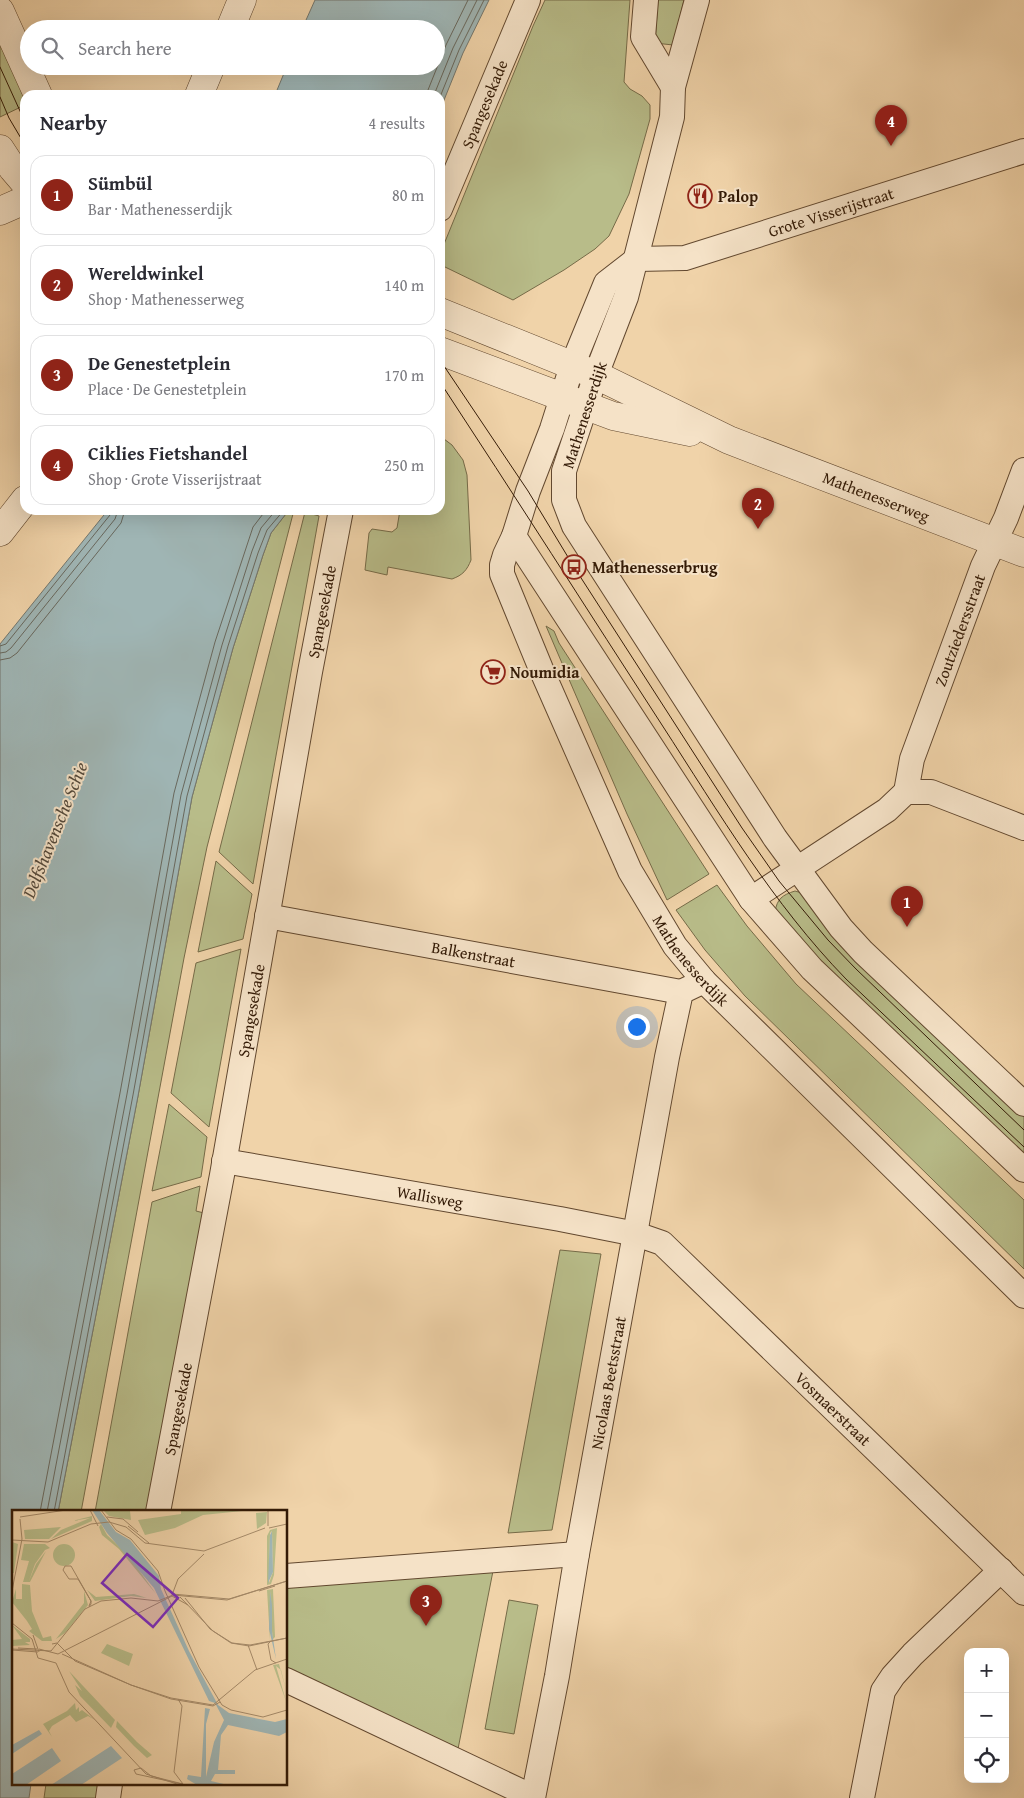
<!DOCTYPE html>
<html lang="en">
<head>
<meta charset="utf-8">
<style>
	:root { --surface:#fff; --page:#f7f7f7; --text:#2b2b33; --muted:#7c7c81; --line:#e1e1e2; --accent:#8f2418 }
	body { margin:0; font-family:"Gentium Book Plus",serif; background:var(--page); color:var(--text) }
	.controls { position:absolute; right:15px; bottom:15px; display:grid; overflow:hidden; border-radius:10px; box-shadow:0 5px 20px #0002 }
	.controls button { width:45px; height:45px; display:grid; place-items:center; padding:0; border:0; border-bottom:1px solid var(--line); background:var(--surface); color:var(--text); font:25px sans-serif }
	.you { position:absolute; left:636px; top:1026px; width:18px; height:18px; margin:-12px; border:4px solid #fff; border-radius:50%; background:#1a73e8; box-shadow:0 0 0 8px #1a73e833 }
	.badge { display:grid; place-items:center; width:32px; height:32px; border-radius:50%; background:var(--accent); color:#fff; font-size:16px; font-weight:700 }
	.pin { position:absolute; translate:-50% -41px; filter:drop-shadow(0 1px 2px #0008) }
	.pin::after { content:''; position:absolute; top:26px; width:18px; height:15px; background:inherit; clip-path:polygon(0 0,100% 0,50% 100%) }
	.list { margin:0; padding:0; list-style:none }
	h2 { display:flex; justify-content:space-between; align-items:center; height:65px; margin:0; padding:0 20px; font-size:21px }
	h2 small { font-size:16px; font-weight:400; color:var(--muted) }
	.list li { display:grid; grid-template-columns:32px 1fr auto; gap:15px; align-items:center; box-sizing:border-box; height:80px; margin:0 10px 10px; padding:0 10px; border:1px solid var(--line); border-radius:15px }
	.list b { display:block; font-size:19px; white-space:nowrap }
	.list p { margin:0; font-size:16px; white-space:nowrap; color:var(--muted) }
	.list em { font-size:16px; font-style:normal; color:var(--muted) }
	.icon { flex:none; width:28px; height:28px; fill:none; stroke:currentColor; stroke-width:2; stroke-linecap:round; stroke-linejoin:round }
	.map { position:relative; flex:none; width:1024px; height:1798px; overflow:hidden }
	.search { position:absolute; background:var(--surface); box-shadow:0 5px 20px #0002; left:20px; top:20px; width:425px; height:55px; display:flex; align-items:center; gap:12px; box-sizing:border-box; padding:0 18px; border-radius:28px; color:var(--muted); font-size:19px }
	.panel { position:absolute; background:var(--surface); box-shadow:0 5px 20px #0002; left:20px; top:90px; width:425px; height:425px; border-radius:15px }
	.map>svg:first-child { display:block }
	.green { fill:#b8bc89; stroke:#766b48 }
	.water { fill:#9fb5b4; stroke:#74776e }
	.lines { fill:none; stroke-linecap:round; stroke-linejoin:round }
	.shore { stroke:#69685d; stroke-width:1 }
	.minor-casing { stroke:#62482f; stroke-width:26 }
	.tertiary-casing { stroke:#62482f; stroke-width:29 }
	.minor { stroke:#f5e2c7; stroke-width:24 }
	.tertiary { stroke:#f5e2c7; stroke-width:28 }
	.tram { stroke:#331a06; stroke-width:1 }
	.labels { text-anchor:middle; stroke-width:4; stroke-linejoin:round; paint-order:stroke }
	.street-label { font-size:16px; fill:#331a06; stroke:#f5e2c7 }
	.poi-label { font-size:16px; font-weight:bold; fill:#331a06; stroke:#f5e2c7; text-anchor:start }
	.water-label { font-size:18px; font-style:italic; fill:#53483a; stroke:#f5e2c7 }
	.inset-road { fill:none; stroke:#a48968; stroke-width:1 }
	.view { fill:#7b2cbf; fill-opacity:0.15; stroke:#7b2cbf; stroke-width:2.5 }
	.inset-edge { fill:none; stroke:#331a06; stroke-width:2.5 }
</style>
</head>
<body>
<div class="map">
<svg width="1024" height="1798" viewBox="0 0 1024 1798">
	<rect width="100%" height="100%" fill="#f0d3a9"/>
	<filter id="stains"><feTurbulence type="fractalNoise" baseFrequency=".004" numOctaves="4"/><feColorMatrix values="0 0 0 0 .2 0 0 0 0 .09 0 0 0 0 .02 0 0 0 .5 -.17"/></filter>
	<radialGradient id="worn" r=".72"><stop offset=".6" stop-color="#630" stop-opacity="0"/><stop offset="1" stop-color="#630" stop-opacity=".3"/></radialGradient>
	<!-- green -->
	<g class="green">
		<polygon points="545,0 630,0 624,82 630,89 642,96 650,105 650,119 629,194 609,236 595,249 564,270 513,300 443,266 440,254 533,26"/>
		<polygon points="658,0 684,0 673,45 655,43"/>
		<polygon points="0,32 25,95 25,105 0,117"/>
		<path d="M440 436 452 445 463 460 467 475 471 560C467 570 463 575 452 579L388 567 387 575 365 570 369 533 372 529 392 532 397 528 400 510H440Z"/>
		<polygon points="289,510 294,510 207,847 184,958 81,1512 58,1512 138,1096 192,797 233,648 263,555 271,533"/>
		<polygon points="305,512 319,516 253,884 219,852"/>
		<polygon points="546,626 554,631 559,643 709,874 667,900 627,814"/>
		<polygon points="216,861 252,894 243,939 198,952"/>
		<polygon points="717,885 747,926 796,984 1024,1200 1024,1269 745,996 705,950 676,910"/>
		<path d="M795 891 802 893 1024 1115V1161L838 984 775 912C777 899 782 895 795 891Z"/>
		<polygon points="241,949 209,1127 171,1093 196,963"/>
		<polygon points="169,1104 207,1137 201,1177 152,1191"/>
		<polygon points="200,1186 196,1211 204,1213 150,1512 95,1512 152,1202"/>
		<polygon points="560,1250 601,1254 552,1530 508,1533"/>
		<polygon points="493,1571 458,1749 286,1672 286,1589 289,1587"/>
		<polygon points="509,1600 538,1605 514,1734 485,1729"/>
		<polygon points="46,1784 99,1784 97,1798 44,1798"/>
	</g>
	<!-- water -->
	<g class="water">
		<polygon points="315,0 489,0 463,53 440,110 440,95 275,95 287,66 436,66 436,29 302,29"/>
		<polygon points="108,510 289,510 271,533 263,555 233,648 192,797 138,1096 58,1512 14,1512 14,1784 31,1784 29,1798 0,1798 0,644"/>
	</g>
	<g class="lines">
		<!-- shore -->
		<g class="shore">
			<polyline points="426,95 446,45 468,0"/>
			<polyline points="434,95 453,48 477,0"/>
			<polyline points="440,97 459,50 484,0"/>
			<polyline points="0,646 6,644 110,515 111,510"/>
			<polyline points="0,653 6,652 11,648 115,519 118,510"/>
			<polyline points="0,660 10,658 17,653 121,523 125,510"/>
			<polyline points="40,1512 120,1093 174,793 215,642 253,527 266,510"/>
			<polyline points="47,1512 127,1094 181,795 222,645 252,551 261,528 276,510"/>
			<polyline points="54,1512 133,1095 187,796 228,646 258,553 267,530 284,510"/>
		</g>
		<!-- minor casing -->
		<g class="minor-casing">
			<g id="minor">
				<polyline points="646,0 643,37 673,87"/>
				<polyline points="697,0 673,87 672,117 626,297 596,375 564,471 564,500 574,526 775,838 841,928 863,952 1024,1104"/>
				<path id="s1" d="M440 209 528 0"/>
				<path id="s2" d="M637 259 606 283 572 366 552 429 528 491 514 536 505 555 502 565V574L541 669 630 871 675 946 704 981 1024 1296"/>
				<path id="s3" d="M637 259 685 258 1024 151"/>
				<polyline points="514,536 751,899 812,969 1024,1170"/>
				<path id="s4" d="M906 792 912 759 983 566 1006 518 1024 470"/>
				<polyline points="906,792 931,792 1024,828"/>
				<polyline points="751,899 887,810 906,792"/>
				<path id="s5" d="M267 916 681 992"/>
				<path id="s6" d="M224 1161 560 1219 636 1234 662 1243 1024 1593"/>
				<path id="s7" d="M158 1512 222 1175 310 672 341 510"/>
				<polyline points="286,1576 577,1554"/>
				<polyline points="286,1680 533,1797"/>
				<polyline points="108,1798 110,1784"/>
				<path id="s8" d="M533 1798 557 1676 577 1554 667 1057 681 992 704 981"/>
				<polyline points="862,1798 883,1691 893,1676 913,1654 1001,1570"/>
			</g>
		</g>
		<!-- tertiary casing -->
		<g class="tertiary-casing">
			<g id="tertiary">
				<polyline points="0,11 38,95"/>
				<polyline points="230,29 242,0"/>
				<polyline points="199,95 211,66"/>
				<polyline points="0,149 13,169 25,183"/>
				<polyline points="0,211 25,200"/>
				<path id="s9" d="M440 312 596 375 729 440 1024 553"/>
				<polyline points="440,351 613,416 690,432"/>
				<polyline points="0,532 25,500"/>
			</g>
		</g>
		<!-- minor -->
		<use href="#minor" class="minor"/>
		<!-- tertiary -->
		<use href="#tertiary" class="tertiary"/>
		<!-- tram -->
		<g class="tram">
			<polyline points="0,67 25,122"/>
			<polyline points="0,97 9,118 25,145"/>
			<polyline points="440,360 528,491 574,567 742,828 779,881 828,940 856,969 1024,1130"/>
			<path d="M440 382C515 496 588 611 662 725 719 813 773 904 846 979L1024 1147"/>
		</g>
	</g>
	<!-- icons -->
	<defs>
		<g id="restaurant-ring" transform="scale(1.25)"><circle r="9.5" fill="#f5e2c7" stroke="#8f2418" stroke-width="1.5"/><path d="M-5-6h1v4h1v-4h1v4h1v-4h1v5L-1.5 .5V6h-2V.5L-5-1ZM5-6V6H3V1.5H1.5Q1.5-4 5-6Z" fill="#8f2418"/></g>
		<g id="bus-ring" transform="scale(1.25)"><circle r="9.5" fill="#f5e2c7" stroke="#8f2418" stroke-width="1.5"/><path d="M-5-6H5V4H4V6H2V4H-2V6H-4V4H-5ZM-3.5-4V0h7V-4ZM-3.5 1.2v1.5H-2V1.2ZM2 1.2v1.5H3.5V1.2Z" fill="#8f2418"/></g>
		<g id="supermarket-ring" transform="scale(1.25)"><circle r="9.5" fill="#f5e2c7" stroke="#8f2418" stroke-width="1.5"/><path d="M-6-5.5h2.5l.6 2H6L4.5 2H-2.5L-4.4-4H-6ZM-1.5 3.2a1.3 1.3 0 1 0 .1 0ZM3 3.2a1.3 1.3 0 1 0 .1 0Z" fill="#8f2418"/></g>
	</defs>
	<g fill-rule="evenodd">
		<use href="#restaurant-ring" x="700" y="196"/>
		<use href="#bus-ring" x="574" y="567"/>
		<use href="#supermarket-ring" x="493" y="672"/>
	</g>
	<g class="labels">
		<!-- street labels -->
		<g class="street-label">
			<text dy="6" stroke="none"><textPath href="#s1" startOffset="114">Spangesekade</textPath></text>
			<text dy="6" stroke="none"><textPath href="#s3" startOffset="201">Grote Visserijstraat</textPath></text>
			<text transform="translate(584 415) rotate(-72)" y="6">Mathenesserdijk</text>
			<text dy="6" stroke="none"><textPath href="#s9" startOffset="474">Mathenesserweg</textPath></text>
			<text dy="6" stroke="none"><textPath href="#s7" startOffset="915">Spangesekade</textPath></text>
			<text dy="6" stroke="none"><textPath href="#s4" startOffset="171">Zoutziedersstraat</textPath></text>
			<text dy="6" stroke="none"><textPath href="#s5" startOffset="210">Balkenstraat</textPath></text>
			<text dy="6" stroke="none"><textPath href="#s2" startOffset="781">Mathenesserdijk</textPath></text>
			<text dy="6" stroke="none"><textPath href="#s7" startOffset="510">Spangesekade</textPath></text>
			<text dy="6" stroke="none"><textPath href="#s6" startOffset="209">Wallisweg</textPath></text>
			<text dy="6" stroke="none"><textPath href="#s8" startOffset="422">Nicolaas Beetsstraat</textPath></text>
			<text dy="6" stroke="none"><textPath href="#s6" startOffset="684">Vosmaerstraat</textPath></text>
			<text dy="6" stroke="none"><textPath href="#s7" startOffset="105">Spangesekade</textPath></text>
		</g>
		<!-- poi labels -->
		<g class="poi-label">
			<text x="718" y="202">Palop</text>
			<text x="592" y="573">Mathenesserbrug</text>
			<text x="510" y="678">Noumidia</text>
		</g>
		<!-- water labels -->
		<g class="water-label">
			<text transform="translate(55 830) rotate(-68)" y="6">Delfshavensche Schie</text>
		</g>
	</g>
	<!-- overview -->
	<g transform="translate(12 1510)">
		<rect width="275" height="275" fill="#f0d3a9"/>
		<path d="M91 0 118 1 119 10 97 6ZM169 0H230V1L191 5 163 18 133 25 126 10 169 4ZM255 2 254 13 245 19 244 3ZM80 6V11L39 29 49 20 78 8 60 11ZM89 14 95 25 117 46 144 84 107 39 90 25 87 17ZM49 17 37 29H13L12 20ZM265 18 262 65 259 74 255 75V26L258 20ZM260 21 261 62 257 73 258 23ZM0 32 6 34 2 63H0ZM12 34H33L38 38 33 40 23 54 17 71 24 54 34 41 18 72H11L17 51 9 50ZM41 45a11 11 0 1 1 22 0a11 11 0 1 1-22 0ZM10 74 18 75 20 101 31 128 39 126 40 131H30L17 121 20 119 15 111 0 92 4 79V89H10ZM261 79 263 127 261 129 260 121 258 80V130L255 80ZM75 80 84 87 122 84 135 88 119 86 83 91ZM72 81 76 95 53 123 44 129 72 93ZM0 115 18 129V132H13L18 135 0 136V130L10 129ZM95 134 121 144 117 156 89 143ZM267 154 275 184 269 160 264 156 274 191 261 155ZM57 161 103 210 99 218 68 186 63 175 70 181ZM63 193 64 200 67 197V202L70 200 83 210 76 206 64 212 58 205 40 216 37 221 40 227 31 214 55 201ZM105 211 125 232 140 245 135 248 122 236 104 217Z" fill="#b8bc89" fill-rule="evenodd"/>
		<path d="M80 0H87L104 22 118 30 147 66 149 79 177 141 206 195 217 203 263 212 275 209V222L267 226 216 215 209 225 206 260H223V264H203L199 271 216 275H185L175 269 176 265 189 267 193 198 198 199 194 214V267L202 232 212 210 203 193 197 191 142 78 95 23ZM260 21 261 62 256 73 258 25ZM258 81 260 95V121L264 149 257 119ZM27 220 30 224 0 244V235ZM99 236 110 248 69 275H39ZM40 238 49 251 14 275H0V264Z" fill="#9fb5b4"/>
		<path class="inset-road" d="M78 0 86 16M89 0 104 20 119 29 146 61 153 81M8 7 54 0M95 7 111 9 126 22M116 16 137 33M256 16V0M257 18 275 14M0 30 36 32 79 14 97 12 114 17 133 33 192 41 253 18M0 81 10 29 8 9M153 81 187 157 210 195 219 200 251 207 275 200M247 81 263 76M160 84 217 89 275 71M160 85 166 69 192 44M160 86 176 95M168 87 201 121 220 133 238 135 275 128M173 88 198 119 219 133 237 136 275 128M77 97 79 94V91L59 56H53L51 60 57 69H66L79 91 77 96M0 113 20 129 26 148 44 153 57 182 134 264 168 275M21 125 27 142M259 131 256 134 259 150 264 153M40 134 45 133 63 151 119 175 159 188 201 195 243 160 275 149M236 135 245 160M6 138 25 139M0 139 39 141 73 99 89 91 119 88 146 91 161 85 215 90 275 71M27 139 46 144 160 86M0 140 26 142M50 144 119 175 159 189 201 196 208 192M166 189 170 196 162 262 171 274M170 274 124 264 122 260 129 258 139 266 171 274"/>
		<path class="view" d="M115 44 166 88 141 117 90 73Z"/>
		<rect width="275" height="275" class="inset-edge"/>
	</g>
	<rect width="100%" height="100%" filter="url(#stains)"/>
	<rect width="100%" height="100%" fill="url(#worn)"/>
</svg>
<div class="controls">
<button>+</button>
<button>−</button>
<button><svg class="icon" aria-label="locate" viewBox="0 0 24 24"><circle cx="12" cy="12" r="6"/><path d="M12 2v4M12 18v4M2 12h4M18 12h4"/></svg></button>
</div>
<div class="you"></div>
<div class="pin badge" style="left:907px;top:927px">1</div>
<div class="pin badge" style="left:758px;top:529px">2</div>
<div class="pin badge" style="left:426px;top:1626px">3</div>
<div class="pin badge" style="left:891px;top:146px">4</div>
<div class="search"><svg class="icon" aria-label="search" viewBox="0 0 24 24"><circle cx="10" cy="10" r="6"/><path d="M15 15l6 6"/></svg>Search here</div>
<section class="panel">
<h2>Nearby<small>4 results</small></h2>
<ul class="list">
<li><span class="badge">1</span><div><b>Sümbül</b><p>Bar · Mathenesserdijk</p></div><em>80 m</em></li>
<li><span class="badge">2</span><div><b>Wereldwinkel</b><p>Shop · Mathenesserweg</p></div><em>140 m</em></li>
<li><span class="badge">3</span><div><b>De Genestetplein</b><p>Place · De Genestetplein</p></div><em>170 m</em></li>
<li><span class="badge">4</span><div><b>Ciklies Fietshandel</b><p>Shop · Grote Visserijstraat</p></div><em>250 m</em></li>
</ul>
</section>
</div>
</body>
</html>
